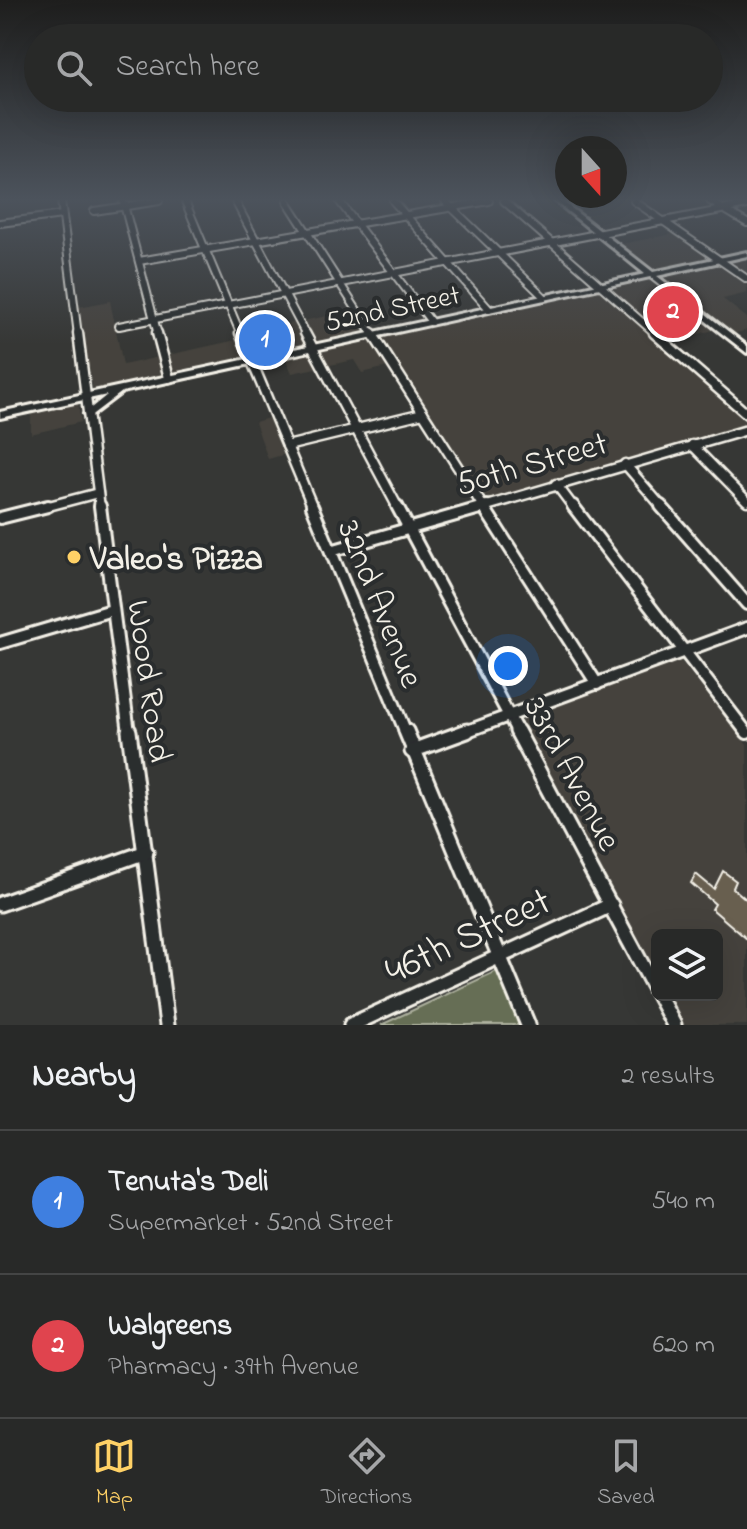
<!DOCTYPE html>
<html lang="en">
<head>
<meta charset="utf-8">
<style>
	:root { --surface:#282928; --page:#303130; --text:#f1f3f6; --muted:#a5a6a8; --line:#444545; --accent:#ffd166 }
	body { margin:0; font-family:"Indie Flower",sans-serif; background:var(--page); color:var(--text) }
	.controls { position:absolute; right:24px; bottom:24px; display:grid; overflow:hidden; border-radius:12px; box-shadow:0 8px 32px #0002 }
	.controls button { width:72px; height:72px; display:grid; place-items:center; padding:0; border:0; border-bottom:2px solid var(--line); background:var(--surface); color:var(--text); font:40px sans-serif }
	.compass { position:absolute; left:555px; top:136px; width:72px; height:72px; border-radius:50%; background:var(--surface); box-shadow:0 8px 32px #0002; rotate:159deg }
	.you { position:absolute; left:508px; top:666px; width:28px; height:28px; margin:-20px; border:6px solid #fff; border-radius:50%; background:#1a73e8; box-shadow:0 0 0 12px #1a73e833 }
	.badge { display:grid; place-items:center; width:52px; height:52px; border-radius:50%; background:var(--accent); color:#fff; font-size:26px; font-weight:700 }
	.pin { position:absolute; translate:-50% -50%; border:4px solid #fff; box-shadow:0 2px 8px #0006 }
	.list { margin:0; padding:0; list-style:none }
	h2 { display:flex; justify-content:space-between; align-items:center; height:104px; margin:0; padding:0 32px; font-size:34px }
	h2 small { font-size:26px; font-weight:400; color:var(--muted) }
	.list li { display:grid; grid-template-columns:52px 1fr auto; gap:24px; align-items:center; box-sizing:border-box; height:144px; padding:0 32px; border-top:2px solid var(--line) }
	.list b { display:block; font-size:30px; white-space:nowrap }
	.list p { margin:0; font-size:26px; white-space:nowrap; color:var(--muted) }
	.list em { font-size:26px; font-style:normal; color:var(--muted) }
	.icon { flex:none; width:44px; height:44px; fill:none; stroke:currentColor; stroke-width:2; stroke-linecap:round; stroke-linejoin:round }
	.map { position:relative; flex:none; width:747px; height:1025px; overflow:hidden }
	.search { position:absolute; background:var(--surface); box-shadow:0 8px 32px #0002; left:24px; right:24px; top:24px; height:88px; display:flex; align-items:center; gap:20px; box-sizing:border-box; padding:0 28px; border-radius:44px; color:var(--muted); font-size:30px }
	.sheet { height:392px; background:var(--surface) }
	nav { display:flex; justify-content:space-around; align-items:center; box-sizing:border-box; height:112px; border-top:2px solid var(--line); background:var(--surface); font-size:22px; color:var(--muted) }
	nav a { display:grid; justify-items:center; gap:4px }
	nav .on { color:var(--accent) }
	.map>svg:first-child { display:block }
	.built { fill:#45433d }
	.green { fill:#666e54; stroke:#adb09e; stroke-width:2 }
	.building { fill:#685f50; stroke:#f4f1e8; stroke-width:2 }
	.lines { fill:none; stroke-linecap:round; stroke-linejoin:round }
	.minor-far3-casing { stroke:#f4f1e8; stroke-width:10 }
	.minor-far2-casing { stroke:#f4f1e8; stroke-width:13 }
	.minor-far1-casing { stroke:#f4f1e8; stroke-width:16 }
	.minor-casing { stroke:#f4f1e8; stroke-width:19 }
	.major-casing { stroke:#f4f1e8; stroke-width:6 }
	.minor-far3 { stroke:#2a2d2e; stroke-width:6 }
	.minor-far2 { stroke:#2a2d2e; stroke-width:8 }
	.minor-far1 { stroke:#2a2d2e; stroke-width:10 }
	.minor { stroke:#2a2d2e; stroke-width:13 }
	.major { fill:#2a2d2e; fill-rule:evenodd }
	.poi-dot { fill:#ffd166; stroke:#2a2d2e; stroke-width:3 }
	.labels { text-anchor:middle; stroke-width:8; stroke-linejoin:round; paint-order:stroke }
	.far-street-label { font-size:28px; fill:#f4f1e8; stroke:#2a2d2e }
	.street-label { font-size:34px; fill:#f4f1e8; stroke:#2a2d2e }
	.poi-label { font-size:34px; font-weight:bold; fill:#f4f1e8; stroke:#2a2d2e; text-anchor:start }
	.near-street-label { font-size:40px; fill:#f4f1e8; stroke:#2a2d2e }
</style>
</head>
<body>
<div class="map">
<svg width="747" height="1025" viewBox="0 0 747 1025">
	<rect width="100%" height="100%" fill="#363735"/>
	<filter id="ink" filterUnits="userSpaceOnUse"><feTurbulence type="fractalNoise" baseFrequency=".0125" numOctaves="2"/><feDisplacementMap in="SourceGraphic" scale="16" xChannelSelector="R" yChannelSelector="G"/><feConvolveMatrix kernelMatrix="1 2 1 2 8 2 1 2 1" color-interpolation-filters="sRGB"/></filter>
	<g filter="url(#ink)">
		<!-- built -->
		<g class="built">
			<polygon points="677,233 711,257 654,269 622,244"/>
			<polygon points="747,259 747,293 723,299 747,318 747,330 733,334 663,278"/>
			<polygon points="650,280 714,330 662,343 747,419 747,425 490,499 479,493 396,365 362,373 354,360 292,373 285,358"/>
			<polygon points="110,301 123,365 241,339 239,334 352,311 366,333 93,391 79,307"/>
			<polygon points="78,403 81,422 31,434 31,412"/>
			<polygon points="272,417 286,454 268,459 255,422"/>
			<polygon points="680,660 747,745 747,1025 679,1025 663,995 717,995 717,935 657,935 657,984 519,724 522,719"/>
		</g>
		<!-- green -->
		<polygon class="green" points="501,969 523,1025 381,1025"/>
		<!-- building -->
		<g class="building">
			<polygon points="273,330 281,345 257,352 249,335"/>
			<polygon points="723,871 736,881 733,888 747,900 747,939 712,909 715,904 691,883 696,874 714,889"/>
		</g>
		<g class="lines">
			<!-- minor-far3 casing -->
			<g class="minor-far3-casing">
				<g id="minor-far3">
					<polyline points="61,201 78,335"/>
					<polyline points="123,201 158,335"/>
					<polyline points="185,201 241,335"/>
					<polyline points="235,201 306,335"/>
					<polyline points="287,201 373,335"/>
					<polyline points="339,201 431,322"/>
					<polyline points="393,201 489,309"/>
					<polyline points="445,201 544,297"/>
					<polyline points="504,201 657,335"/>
					<polyline points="634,201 747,279"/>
					<polyline points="710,201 747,223"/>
					<polyline points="94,211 159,201"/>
					<polyline points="0,223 62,215"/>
					<polyline points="139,261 489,201"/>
					<polyline points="119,326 747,205"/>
				</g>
			</g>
			<!-- minor-far2 casing -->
			<g class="minor-far2-casing">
				<g id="minor-far2">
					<polyline points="78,333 100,508"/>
					<polyline points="157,333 169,378"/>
					<polyline points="240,333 313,508"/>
					<polyline points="305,333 398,508"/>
					<polyline points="372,333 484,508"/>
					<polyline points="654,333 747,414"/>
					<polyline points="692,445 747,501"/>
					<polyline points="287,446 423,413"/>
					<polyline points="625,464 663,508"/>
					<polyline points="556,484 574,508"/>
					<polyline points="41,508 98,493"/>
					<polyline points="480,508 747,430"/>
				</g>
			</g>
			<!-- minor-far1 casing -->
			<g class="minor-far1-casing">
				<g id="minor-far1">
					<polyline points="100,506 129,733"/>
					<polyline points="312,506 406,733"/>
					<polyline points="397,506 518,733"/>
					<polyline points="483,506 597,684"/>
					<polyline points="573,506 747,733"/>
					<polyline points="661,506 747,604"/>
					<polyline points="0,518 48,506"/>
					<polyline points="331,551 487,506"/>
					<polyline points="0,643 112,610"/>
					<polyline points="462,733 747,628"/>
				</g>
			</g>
			<!-- minor casing -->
			<g class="minor-casing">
				<g id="minor">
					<polyline points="129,731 167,1025"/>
					<polyline points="406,731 528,1025"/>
					<polyline points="517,731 657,993"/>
					<polyline points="412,751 467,731"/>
					<polyline points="0,904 146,852"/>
					<polyline points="658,995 674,1025"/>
					<polyline points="351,1025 611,905"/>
				</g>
			</g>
			<!-- major casing -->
			<g class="major-casing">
				<polygon id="major" points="555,201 562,201 653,272 747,252 747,256 657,276 747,346 747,353 650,277 122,392 89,417 86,416 84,414 86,412 107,395 0,418 0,412 645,274"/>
			</g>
			<!-- minor-far3 -->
			<use href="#minor-far3" class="minor-far3"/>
			<!-- minor-far2 -->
			<use href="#minor-far2" class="minor-far2"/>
			<!-- minor-far1 -->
			<use href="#minor-far1" class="minor-far1"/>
			<!-- minor -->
			<use href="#minor" class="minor"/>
			<!-- major -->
			<use href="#major" class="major"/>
		</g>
	</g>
	<!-- sky -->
	<linearGradient id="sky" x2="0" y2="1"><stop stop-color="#1e1e1d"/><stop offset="0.58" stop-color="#4c535c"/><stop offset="1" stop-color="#4c535c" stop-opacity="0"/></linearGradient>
	<rect width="747" height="344" fill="url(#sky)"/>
	<!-- markers -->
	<circle class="poi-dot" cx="74" cy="557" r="8"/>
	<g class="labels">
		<!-- far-street labels -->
		<g class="far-street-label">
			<text transform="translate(392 307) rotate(-12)" y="10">52nd Street</text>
		</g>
		<!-- street labels -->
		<g class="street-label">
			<text transform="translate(531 462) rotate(-16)" y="12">50th Street</text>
			<text transform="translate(382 603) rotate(68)" y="12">32nd Avenue</text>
			<text transform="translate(151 681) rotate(82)" y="12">Wood Road</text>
			<text transform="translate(574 773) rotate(62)" y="12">33rd Avenue</text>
		</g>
		<!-- poi labels -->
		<g class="poi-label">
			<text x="90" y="569">Valeo's Pizza</text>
		</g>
		<!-- near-street labels -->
		<g class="near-street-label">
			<text transform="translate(467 934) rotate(-25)" y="14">46th Street</text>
		</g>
	</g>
</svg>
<div class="controls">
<button><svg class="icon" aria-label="layers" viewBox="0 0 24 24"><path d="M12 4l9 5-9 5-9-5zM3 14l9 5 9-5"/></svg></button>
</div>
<svg class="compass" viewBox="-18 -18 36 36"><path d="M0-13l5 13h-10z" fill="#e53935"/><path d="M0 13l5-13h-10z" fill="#a5a6a8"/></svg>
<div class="you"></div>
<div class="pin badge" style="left:265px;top:340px;background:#3f7fe0">1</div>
<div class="pin badge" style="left:673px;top:312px;background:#e0444e">2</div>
<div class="search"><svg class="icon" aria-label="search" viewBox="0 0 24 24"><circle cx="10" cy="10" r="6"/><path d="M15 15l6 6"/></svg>Search here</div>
</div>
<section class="sheet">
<h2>Nearby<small>2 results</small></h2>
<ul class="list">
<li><span class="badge" style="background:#3f7fe0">1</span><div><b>Tenuta's Deli</b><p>Supermarket · 52nd Street</p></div><em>540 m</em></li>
<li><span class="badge" style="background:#e0444e">2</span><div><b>Walgreens</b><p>Pharmacy · 39th Avenue</p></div><em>620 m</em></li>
</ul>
</section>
<nav>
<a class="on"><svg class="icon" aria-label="map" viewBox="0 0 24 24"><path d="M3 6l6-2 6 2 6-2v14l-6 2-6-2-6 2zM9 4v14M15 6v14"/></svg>Map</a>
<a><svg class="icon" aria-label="directions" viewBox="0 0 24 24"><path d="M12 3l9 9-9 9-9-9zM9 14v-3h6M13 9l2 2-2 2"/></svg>Directions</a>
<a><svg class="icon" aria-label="saved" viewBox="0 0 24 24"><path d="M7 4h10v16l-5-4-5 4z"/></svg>Saved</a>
</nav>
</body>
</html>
